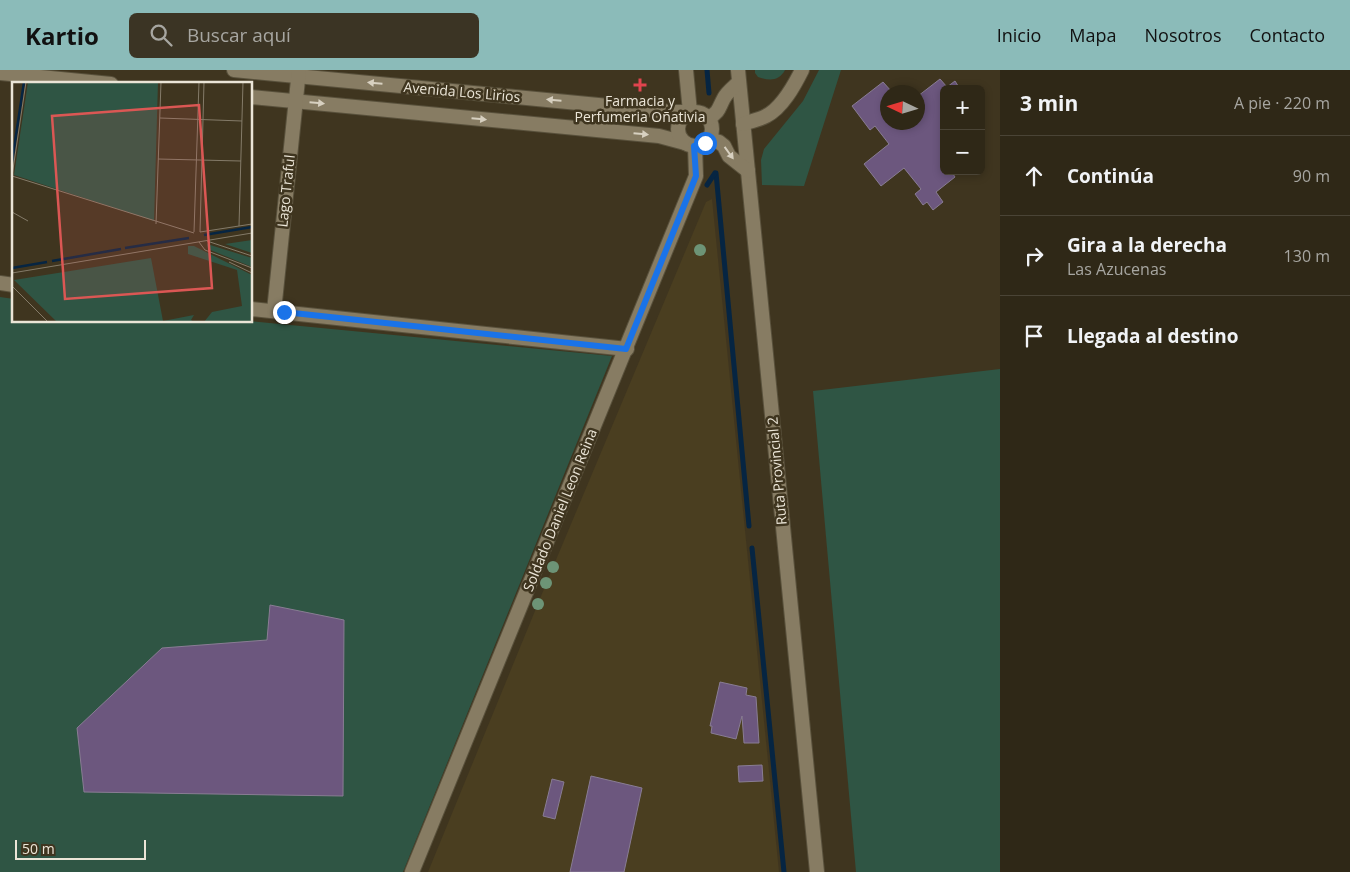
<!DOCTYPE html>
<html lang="es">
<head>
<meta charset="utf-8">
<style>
	:root { --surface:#2f2817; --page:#3b3424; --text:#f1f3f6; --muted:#a7a6a1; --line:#4a4436; --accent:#8bbbb9 }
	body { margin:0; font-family:"Open Sans",sans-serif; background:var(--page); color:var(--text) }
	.controls { position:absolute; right:15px; top:15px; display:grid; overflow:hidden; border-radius:8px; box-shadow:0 2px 8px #0003 }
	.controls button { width:45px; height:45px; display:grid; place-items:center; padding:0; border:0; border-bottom:1px solid var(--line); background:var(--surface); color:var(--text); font:25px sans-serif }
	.compass { position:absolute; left:880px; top:15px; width:45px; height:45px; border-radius:50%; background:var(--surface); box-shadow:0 2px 8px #0003; rotate:274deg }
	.scale { position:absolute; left:15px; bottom:12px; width:131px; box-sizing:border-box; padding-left:5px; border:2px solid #ebe5d7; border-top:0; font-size:14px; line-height:18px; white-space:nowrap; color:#ebe5d7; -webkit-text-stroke:4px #3f351f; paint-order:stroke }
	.stop { position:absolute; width:15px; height:15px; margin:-11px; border:4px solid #1a73e8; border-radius:50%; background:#fff }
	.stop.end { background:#1a73e8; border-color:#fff; box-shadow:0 1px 5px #0008 }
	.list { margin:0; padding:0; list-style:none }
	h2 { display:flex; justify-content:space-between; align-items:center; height:65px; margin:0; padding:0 20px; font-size:21px }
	h2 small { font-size:16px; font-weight:400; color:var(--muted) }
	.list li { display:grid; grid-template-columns:32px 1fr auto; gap:15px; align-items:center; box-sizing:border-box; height:80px; padding:0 20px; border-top:1px solid var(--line) }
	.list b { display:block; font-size:19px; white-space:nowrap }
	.list p { margin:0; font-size:16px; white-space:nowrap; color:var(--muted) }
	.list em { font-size:16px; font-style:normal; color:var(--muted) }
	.icon { flex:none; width:28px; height:28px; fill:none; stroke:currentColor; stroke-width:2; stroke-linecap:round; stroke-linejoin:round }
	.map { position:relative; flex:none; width:1000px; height:802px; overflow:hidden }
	header { display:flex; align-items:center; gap:30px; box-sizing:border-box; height:70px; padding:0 25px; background:var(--accent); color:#111 }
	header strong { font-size:24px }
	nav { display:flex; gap:28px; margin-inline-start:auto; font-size:18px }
	.search { width:350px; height:45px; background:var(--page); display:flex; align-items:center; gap:12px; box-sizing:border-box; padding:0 18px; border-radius:8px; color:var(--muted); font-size:19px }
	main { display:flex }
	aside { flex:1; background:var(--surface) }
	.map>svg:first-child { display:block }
	.built { fill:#4a3e20 }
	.green { fill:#2f5544 }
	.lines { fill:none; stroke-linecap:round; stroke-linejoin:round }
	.stream { stroke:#062542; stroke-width:5 }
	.building { fill:#6c577e; stroke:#897d94 }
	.minor-casing { stroke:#59513c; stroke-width:16 }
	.secondary-casing { stroke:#59513c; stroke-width:16 }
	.minor { stroke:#877c63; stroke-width:14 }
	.secondary { stroke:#877c63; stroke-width:14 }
	.tree { fill:#6d9476 }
	.oneway { fill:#d7d0c0 }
	.route { stroke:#1a73e8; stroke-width:6 }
	.health-dot { fill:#e0444e; stroke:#3f351f; stroke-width:2 }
	.labels { text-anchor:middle; stroke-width:5; stroke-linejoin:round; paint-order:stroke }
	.street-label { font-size:14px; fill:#ebe5d7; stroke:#3f351f }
	.poi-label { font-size:14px; fill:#ebe5d7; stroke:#3f351f }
	.inset-river { fill:none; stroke:#062542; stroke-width:2.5 }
	.inset-road { fill:none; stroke:#847b69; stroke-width:1 }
	.view { fill:#db5754; fill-opacity:0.15; stroke:#db5754; stroke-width:2.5 }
	.inset-edge { fill:none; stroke:#ebe5d7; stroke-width:2.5 }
</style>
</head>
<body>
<header>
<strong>Kartio</strong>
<div class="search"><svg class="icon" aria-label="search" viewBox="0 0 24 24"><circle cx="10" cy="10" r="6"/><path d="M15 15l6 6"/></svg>Buscar aquí</div>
<nav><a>Inicio</a><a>Mapa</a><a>Nosotros</a><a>Contacto</a></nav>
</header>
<main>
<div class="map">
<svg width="1000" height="802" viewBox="0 0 1000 802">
	<rect width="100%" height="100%" fill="#3f351f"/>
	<!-- built -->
	<polygon class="built" points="712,129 779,802 428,802 553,497 706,132"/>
	<!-- green -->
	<g class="green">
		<path d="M755 0H785C779 11 770 11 758 7L755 3Z"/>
		<polygon points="819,0 841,0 804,116 762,115 761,90 764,79 803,31"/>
		<polygon points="0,227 14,229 14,251 249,251 612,286 403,802 0,802"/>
		<polygon points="1000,299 1000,802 856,802 813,321"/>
	</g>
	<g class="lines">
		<!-- stream -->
		<g class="stream">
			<polyline points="707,0 709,23"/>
			<polyline points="716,103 749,456"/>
			<polyline points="707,115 715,103"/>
			<polyline points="752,478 784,802"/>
		</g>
	</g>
	<!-- building -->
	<g class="building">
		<polygon points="940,9 947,17 955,11 960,19 944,19 944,101 951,101 955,107 936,122 943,132 933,140 927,132 923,135 915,124 921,119 904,98 881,116 864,94 889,74 875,56 870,60 852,36 883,12 892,22 888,22 888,52 918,52 918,26"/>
		<polygon points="270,535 344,550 343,726 84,722 77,658 162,578 267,570"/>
		<polygon points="720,612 747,618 746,625 756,627 759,673 744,673 742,646 736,669 711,663 712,656 710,656"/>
		<polygon points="762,695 763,711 739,712 738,696"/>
		<polygon points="591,706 642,718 624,802 570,802"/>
		<polygon points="552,709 564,712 555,749 543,746"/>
	</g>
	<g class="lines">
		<!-- minor casing -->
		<g class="minor-casing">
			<g id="minor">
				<polyline points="234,0 671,42 690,42 686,0"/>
				<polyline points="0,3 111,14"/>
				<polyline points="251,27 659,66 685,73"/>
				<circle cx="695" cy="59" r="17"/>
				<polyline points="0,213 14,215"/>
				<polyline points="251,239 627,279"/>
				<polyline points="274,241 299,0"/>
				<polyline points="412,802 696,106 695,76"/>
			</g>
		</g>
		<!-- secondary casing -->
		<g class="secondary-casing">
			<g id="secondary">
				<polyline points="738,0 817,802"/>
				<path d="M709 48C720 41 718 39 724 28 727 22 734 17 738 13"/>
				<path d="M743 54C750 51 759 50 766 46 782 38 794 16 802 0"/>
				<polyline points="709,69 719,72 724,76 729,86 748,101"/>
			</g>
		</g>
		<!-- minor -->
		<use href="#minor" class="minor"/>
		<!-- secondary -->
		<use href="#secondary" class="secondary"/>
	</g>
	<!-- trees -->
	<g class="tree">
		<circle cx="700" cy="180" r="6"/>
		<circle cx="553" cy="497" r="6"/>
		<circle cx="546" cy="513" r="6"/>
		<circle cx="538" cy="534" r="6"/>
	</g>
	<!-- one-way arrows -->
	<defs><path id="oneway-solid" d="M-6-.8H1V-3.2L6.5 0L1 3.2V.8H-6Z" transform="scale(1.25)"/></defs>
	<g class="oneway">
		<use href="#oneway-solid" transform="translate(375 13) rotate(-175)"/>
		<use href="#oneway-solid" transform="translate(554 30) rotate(-175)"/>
		<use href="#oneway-solid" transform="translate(317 33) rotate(5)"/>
		<use href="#oneway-solid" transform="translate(479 49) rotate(5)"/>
		<use href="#oneway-solid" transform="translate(641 64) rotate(5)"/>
		<use href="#oneway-solid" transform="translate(729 83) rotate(54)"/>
	</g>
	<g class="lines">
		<!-- route -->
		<polyline class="route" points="284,242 626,279 696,106 694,76 705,73"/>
	</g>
	<!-- markers -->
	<path class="health-dot" d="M637.5 7.5h5v5h5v5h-5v5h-5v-5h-5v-5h5z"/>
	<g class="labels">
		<!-- street labels -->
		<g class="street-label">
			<text transform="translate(462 22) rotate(5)" y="5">Avenida Los Lirios</text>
			<text transform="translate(286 121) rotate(-84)" y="5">Lago Traful</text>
			<text transform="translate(777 401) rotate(-95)" y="5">Ruta Provincial 2</text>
			<text transform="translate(560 440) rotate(-68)" y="5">Soldado Daniel Leon Reina</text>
		</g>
		<!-- poi labels -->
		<g class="poi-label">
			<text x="640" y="36">Farmacia y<tspan x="640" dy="16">Perfumeria Oñativia</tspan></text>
		</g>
	</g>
	<!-- overview -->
	<g transform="translate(12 12)">
		<rect width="240" height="240" fill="#3f351f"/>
		<path d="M16 0H146L142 139 2 93ZM240 158V171L213 162ZM195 162 240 176V185L196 167ZM176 164H182L240 193V240H192L200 230 230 224 225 188 176 172ZM139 176 151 239 182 233 179 238 182 240H45L2 198Z" fill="#2f5544"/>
		<path class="inset-river" d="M0 80 12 0M192 153 240 145M113 166 177 156M40 179 109 167M0 186 35 180"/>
		<path class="inset-road" d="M192 0 188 150 240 142M148 36 230 39M146 77 229 79M0 94 182 151M0 94 14 0M0 130 16 139M144 142 149 0M227 144 231 0M182 150 187 0M195 159 240 174M187 160 193 168 240 186M217 180 240 191M0 191 240 151M0 204 36 240"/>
		<path class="view" d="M187 23 200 206 53 217 40 34Z"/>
		<rect width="240" height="240" class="inset-edge"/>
	</g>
</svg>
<div class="controls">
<button>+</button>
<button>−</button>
</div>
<svg class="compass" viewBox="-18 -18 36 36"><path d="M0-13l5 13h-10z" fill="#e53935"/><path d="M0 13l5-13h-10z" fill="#a7a6a1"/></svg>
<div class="scale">50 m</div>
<div class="stop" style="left:705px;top:73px"></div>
<div class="stop end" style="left:284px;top:242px"></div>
</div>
<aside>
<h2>3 min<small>A pie · 220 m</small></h2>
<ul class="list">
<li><svg class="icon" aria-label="ahead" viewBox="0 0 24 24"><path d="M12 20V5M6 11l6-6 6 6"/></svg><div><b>Continúa</b></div><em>90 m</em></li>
<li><svg class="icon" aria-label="right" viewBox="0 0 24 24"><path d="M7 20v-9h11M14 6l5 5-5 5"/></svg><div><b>Gira a la derecha</b><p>Las Azucenas</p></div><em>130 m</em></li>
<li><svg class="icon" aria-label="arrive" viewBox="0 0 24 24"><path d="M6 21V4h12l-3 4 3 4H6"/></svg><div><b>Llegada al destino</b></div></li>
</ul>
</aside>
</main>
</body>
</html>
